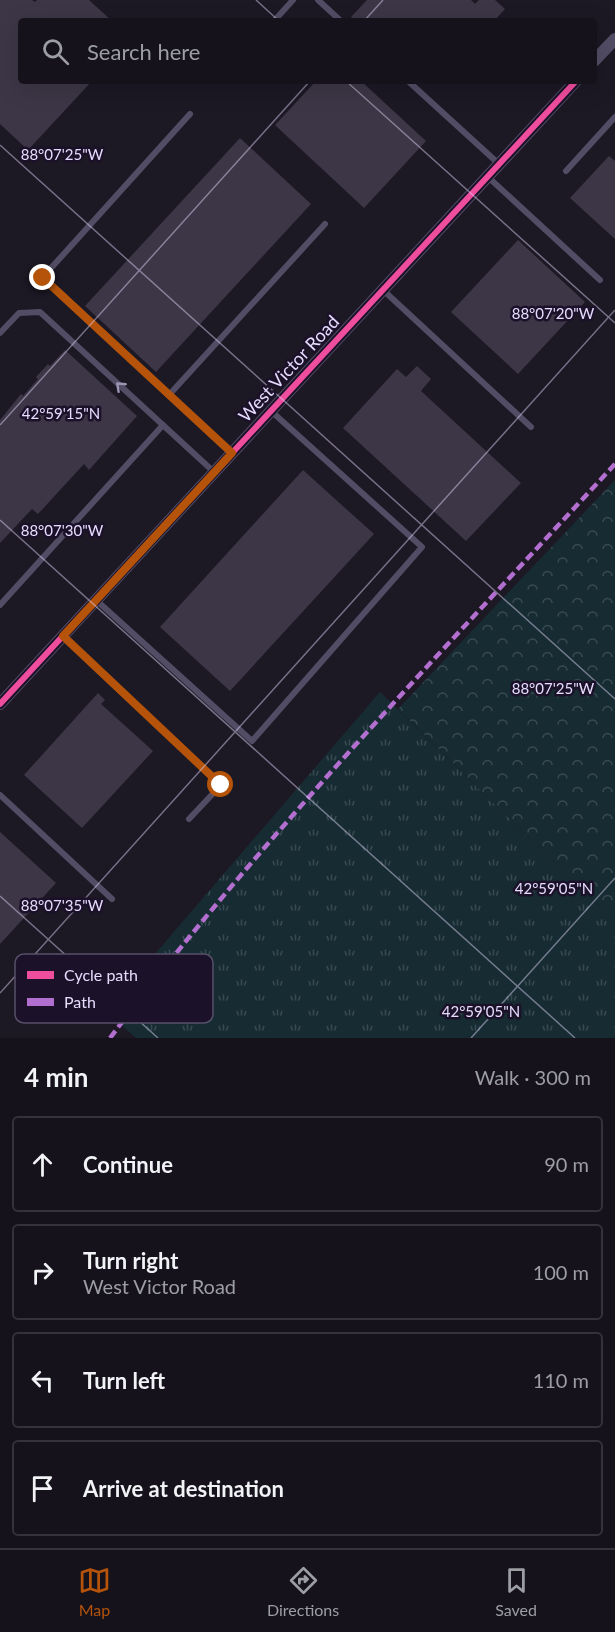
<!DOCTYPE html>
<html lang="en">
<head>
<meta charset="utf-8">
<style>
	:root { --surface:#15121b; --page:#222028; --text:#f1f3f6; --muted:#9d9ea3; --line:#34323a; --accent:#b45309 }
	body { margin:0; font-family:Lato,sans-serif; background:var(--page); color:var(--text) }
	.stop { position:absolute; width:18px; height:18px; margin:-14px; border:4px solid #b45309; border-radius:50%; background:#fff }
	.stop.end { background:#b45309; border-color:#fff; box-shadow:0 2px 6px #0008 }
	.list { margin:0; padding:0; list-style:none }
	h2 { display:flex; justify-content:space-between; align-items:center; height:78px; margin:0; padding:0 24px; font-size:26px }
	h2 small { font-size:20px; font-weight:400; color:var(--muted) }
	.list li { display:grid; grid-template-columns:39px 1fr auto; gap:18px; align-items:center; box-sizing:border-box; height:96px; margin:0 12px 12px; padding:0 12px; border:2px solid var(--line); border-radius:6px }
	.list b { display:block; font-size:22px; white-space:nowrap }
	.list p { margin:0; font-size:20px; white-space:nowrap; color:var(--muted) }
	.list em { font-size:20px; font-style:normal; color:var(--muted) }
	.icon { flex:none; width:33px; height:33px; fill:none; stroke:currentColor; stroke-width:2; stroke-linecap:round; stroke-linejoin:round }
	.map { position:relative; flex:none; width:615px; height:1038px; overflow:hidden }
	.search { position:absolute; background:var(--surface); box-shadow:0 6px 24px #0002; left:18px; right:18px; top:18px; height:66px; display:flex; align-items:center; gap:15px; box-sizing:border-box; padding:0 21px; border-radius:6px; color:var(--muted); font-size:22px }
	.sheet { height:510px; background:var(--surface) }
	nav { display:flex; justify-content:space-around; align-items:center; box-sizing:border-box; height:84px; border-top:2px solid var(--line); background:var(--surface); font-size:16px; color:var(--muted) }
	nav a { display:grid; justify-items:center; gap:3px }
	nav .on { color:var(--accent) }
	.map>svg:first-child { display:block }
	.grass { fill:url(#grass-tufts) }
	.forest { fill:url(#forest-crowns) }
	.building { fill:#3c3646 }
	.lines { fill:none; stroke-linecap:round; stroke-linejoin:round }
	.service { stroke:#524d65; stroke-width:6 }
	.minor { stroke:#524d65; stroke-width:12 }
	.quiet { stroke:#b36fd0; stroke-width:4.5; stroke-dasharray:9 4.5; stroke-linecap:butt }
	.cycleway-casing { stroke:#1b122a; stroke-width:10 }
	.cycleway { stroke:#ef4d9e; stroke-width:6 }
	.oneway { stroke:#9c94b2 }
	.route { stroke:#b45309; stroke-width:8 }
	.ticks { fill:none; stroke:#e6dcfe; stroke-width:1.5; stroke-opacity:0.45 }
	.labels { text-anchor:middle; stroke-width:5; stroke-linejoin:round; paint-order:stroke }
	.street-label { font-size:18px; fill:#e6dcfe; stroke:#1b122a }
	.key { fill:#1b122a; stroke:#584f6a; stroke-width:1.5 }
	.key-label { font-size:16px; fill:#e6dcfe }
	.ticks-label { font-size:15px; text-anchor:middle; fill:#e6dcfe; stroke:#1b122a; stroke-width:5; stroke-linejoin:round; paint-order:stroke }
</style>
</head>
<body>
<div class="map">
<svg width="615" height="1038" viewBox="0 0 615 1038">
	<defs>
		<pattern id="grass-tufts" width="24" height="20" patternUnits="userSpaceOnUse" patternTransform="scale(1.5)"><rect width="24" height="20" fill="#162c32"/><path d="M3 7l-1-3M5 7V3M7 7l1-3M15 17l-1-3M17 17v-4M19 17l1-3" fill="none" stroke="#384a51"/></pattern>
		<pattern id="forest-crowns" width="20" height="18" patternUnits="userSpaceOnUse" patternTransform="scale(1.5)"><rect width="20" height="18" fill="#162c32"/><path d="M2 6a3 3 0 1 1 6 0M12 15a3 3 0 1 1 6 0" fill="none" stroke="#384a51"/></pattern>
	</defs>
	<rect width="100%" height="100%" fill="#1c1824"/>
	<!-- grass -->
	<polygon class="grass" points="380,692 615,922 615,1038 136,1038 106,1011"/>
	<!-- forest -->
	<polygon class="forest" points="615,480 615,922 398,709"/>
	<!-- building -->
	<g class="building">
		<polygon points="0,0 32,0 35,2 37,0 89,0 112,21 21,21 21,81 92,81 28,150 0,124"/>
		<polygon points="367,0 471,0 475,4 479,0 495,0 505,9 494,21 374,19 355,21 351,17"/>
		<polygon points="316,81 361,81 426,141 364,208 275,125"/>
		<polygon points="240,138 311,204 156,372 85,306"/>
		<polygon points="609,156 615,161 615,239 570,198"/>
		<polygon points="518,240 585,302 518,374 451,312"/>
		<polygon points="65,350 137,416 89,470 84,464 38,514 32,509 0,543 0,420 21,394 23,396 38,379 36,377 48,364 50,366"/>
		<polygon points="417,366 431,379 421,391 521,483 466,541 343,428 397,369 406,377"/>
		<polygon points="303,470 374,534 230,691 160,627"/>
		<polygon points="98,693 105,700 101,704 153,751 82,828 24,775"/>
		<polygon points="0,832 56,883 0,944"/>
	</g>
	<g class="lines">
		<!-- service -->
		<g class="service">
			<polyline points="318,0 341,21"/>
			<polyline points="274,21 293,0"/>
			<polyline points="408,81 499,164"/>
			<polyline points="190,114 43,277 232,453"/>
			<polyline points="566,171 615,117"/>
			<polyline points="488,177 600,280"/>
			<polyline points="383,290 531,427"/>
			<polyline points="0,333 19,313 40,312 214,472"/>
			<polyline points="169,395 325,224"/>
			<polyline points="96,600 252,741 422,547 271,411"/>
			<polyline points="0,605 163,425"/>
			<polyline points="63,636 221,785 189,819"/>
			<polyline points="0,795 112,899"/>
		</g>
		<!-- minor -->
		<g class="minor">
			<polyline points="594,61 615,39"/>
			<polyline points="0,704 576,81"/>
		</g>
		<!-- quiet -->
		<path class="quiet" d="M110 1038C263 835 443 651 615 464"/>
		<!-- cycleway casing -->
		<g class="cycleway-casing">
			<polyline id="cycleway" points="0,704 576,81"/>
		</g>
		<!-- cycleway -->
		<use href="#cycleway" class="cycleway"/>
	</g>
	<!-- one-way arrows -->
	<defs><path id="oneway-chevron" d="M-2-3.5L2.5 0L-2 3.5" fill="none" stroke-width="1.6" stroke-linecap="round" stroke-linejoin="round" transform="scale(1.5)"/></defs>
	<use class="oneway" href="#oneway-chevron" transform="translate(120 386) rotate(-137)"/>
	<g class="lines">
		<!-- route -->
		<polyline class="route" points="43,278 232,453 63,636 221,785"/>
	</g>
	<!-- ticks -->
	<path class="ticks" d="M256 0 279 21M364 21 383 0M346 81 615 323M0 145 615 699M0 425 310 81M0 520 575 1038M0 896 158 1038M0 993 615 310M471 1038 615 878"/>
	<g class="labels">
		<!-- street labels -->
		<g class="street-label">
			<text transform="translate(289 369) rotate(-47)" y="6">West Victor Road</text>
		</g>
	</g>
	<!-- legend -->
	<rect x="15" y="954" width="198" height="69" rx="9" class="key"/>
	<rect x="27" y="971" width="27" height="8" fill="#ef4d9e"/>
	<rect x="27" y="998" width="27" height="8" fill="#b36fd0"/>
	<g class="key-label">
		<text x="64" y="981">Cycle path</text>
		<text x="64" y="1008">Path</text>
	</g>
	<g class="ticks-label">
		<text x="62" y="160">88°07'25"W</text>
		<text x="553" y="319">88°07'20"W</text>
		<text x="61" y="419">42°59'15"N</text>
		<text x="62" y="536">88°07'30"W</text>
		<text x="553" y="694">88°07'25"W</text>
		<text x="554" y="894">42°59'05"N</text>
		<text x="62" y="911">88°07'35"W</text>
		<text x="481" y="1017">42°59'05"N</text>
	</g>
</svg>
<div class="stop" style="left:221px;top:785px"></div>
<div class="stop end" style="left:43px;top:278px"></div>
<div class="search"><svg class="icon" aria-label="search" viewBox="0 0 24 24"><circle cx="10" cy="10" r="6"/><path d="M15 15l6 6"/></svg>Search here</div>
</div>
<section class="sheet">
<h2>4 min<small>Walk · 300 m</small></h2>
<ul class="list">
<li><svg class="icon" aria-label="ahead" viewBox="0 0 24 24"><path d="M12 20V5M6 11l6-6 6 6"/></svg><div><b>Continue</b></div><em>90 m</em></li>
<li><svg class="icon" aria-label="right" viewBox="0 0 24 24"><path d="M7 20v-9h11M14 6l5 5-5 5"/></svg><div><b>Turn right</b><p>West Victor Road</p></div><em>100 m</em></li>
<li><svg class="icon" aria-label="left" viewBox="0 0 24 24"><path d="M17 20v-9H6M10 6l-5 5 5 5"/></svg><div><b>Turn left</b></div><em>110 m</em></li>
<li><svg class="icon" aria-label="arrive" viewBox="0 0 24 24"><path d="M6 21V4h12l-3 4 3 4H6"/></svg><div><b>Arrive at destination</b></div></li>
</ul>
</section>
<nav>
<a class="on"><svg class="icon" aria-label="map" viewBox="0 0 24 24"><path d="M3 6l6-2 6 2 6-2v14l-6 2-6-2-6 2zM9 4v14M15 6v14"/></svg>Map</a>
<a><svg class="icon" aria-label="directions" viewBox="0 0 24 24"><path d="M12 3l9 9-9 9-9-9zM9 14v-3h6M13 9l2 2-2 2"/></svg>Directions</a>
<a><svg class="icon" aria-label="saved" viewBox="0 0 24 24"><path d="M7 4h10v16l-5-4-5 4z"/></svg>Saved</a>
</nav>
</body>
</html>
